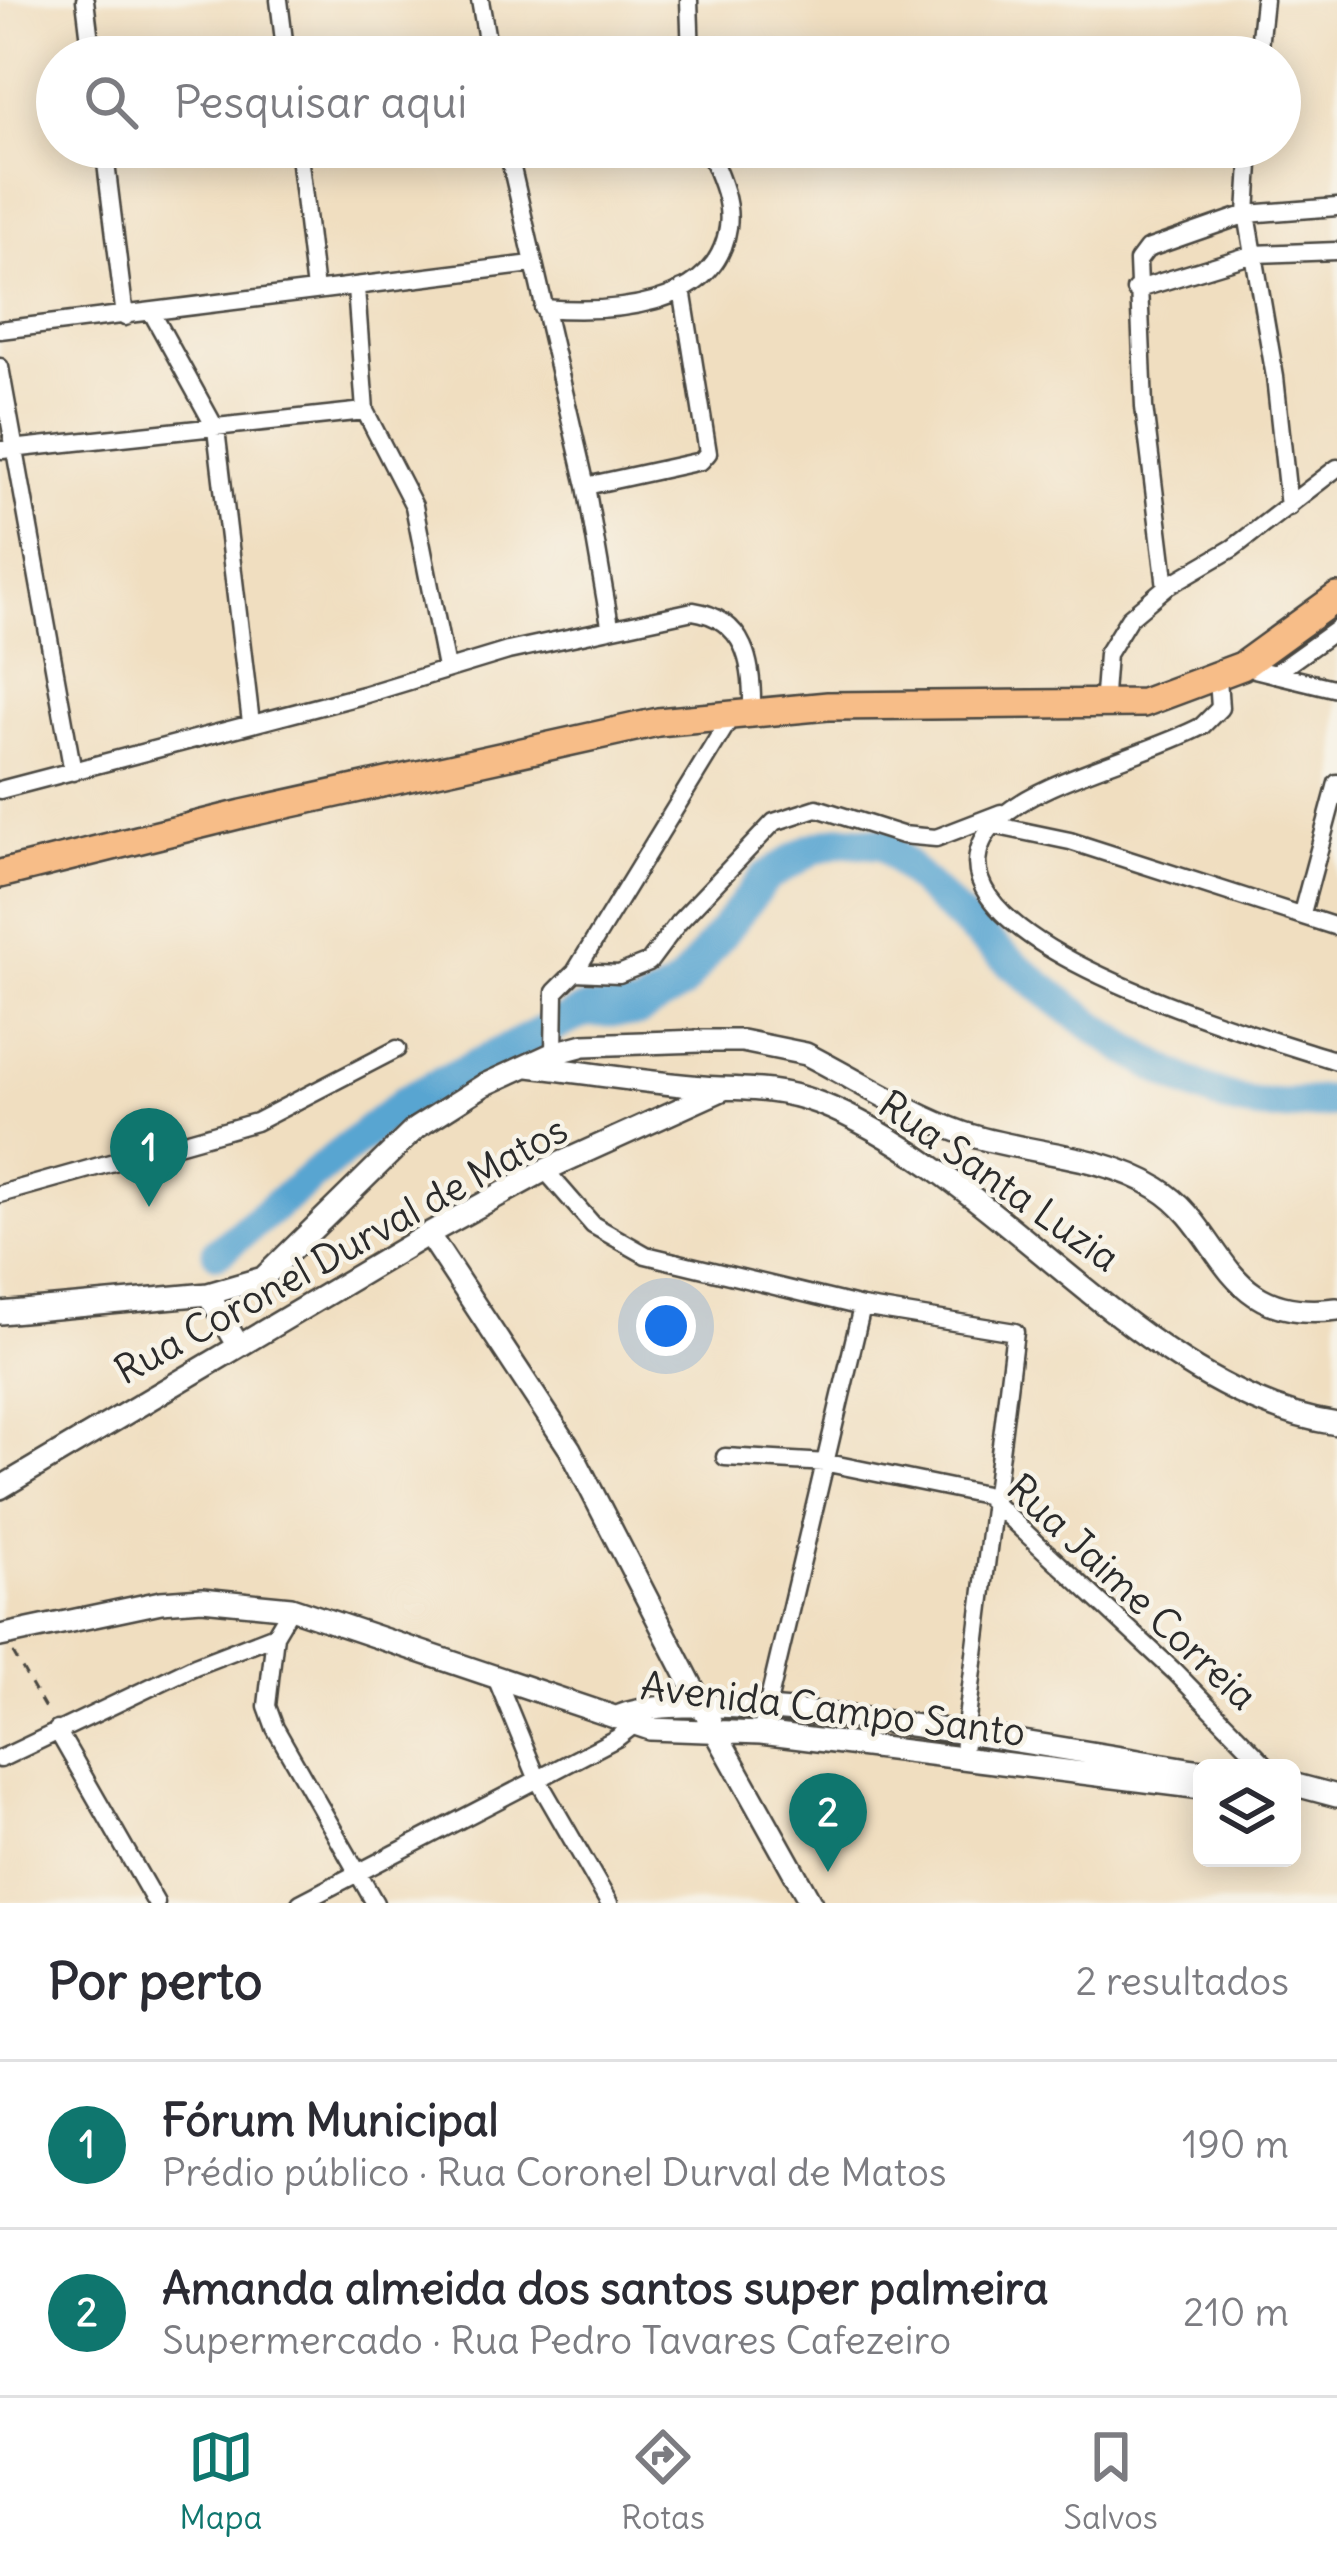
<!DOCTYPE html>
<html lang="pt">
<head>
<meta charset="utf-8">
<style>
	:root { --surface:#fff; --page:#f2f2f3; --text:#2b2b33; --muted:#7c7c81; --line:#e1e1e2; --accent:#0f766e }
	body { margin:0; font-family:Delius,sans-serif; background:var(--page); color:var(--text) }
	.controls { position:absolute; right:36px; bottom:36px; display:grid; overflow:hidden; border-radius:18px; box-shadow:0 6px 30px #0003 }
	.controls button { width:108px; height:108px; display:grid; place-items:center; padding:0; border:0; border-bottom:3px solid var(--line); background:var(--surface); color:var(--text); font:60px sans-serif }
	.you { position:absolute; left:666px; top:1326px; width:42px; height:42px; margin:-30px; border:9px solid #fff; border-radius:50%; background:#1a73e8; box-shadow:0 0 0 18px #1a73e833 }
	.badge { display:grid; place-items:center; width:78px; height:78px; border-radius:50%; background:var(--accent); color:#fff; font-size:39px; font-weight:700 }
	.pin { position:absolute; translate:-50% -99px; filter:drop-shadow(0 3px 6px #0008) }
	.pin::after { content:''; position:absolute; top:63px; width:42px; height:36px; background:inherit; clip-path:polygon(0 0,100% 0,50% 100%) }
	.list { margin:0; padding:0; list-style:none }
	h2 { display:flex; justify-content:space-between; align-items:center; height:156px; margin:0; padding:0 48px; font-size:51px }
	h2 small { font-size:39px; font-weight:400; color:var(--muted) }
	.list li { display:grid; grid-template-columns:78px 1fr auto; gap:36px; align-items:center; box-sizing:border-box; height:168px; padding:0 48px; border-top:3px solid var(--line) }
	.list b { display:block; font-size:45px; white-space:nowrap }
	.list p { margin:0; font-size:39px; white-space:nowrap; color:var(--muted) }
	.list em { font-size:39px; font-style:normal; color:var(--muted) }
	.icon { flex:none; width:66px; height:66px; fill:none; stroke:currentColor; stroke-width:2; stroke-linecap:round; stroke-linejoin:round }
	.map { position:relative; flex:none; width:1337px; height:1903px; overflow:hidden }
	.search { position:absolute; background:var(--surface); box-shadow:0 6px 30px #0003; left:36px; right:36px; top:36px; height:132px; display:flex; align-items:center; gap:30px; box-sizing:border-box; padding:0 42px; border-radius:66px; color:var(--muted); font-size:45px }
	.sheet { height:492px; background:var(--surface) }
	nav { display:flex; justify-content:space-around; align-items:center; box-sizing:border-box; height:168px; border-top:3px solid var(--line); background:var(--surface); font-size:33px; color:var(--muted) }
	nav a { display:grid; justify-items:center; gap:6px }
	nav .on { color:var(--accent) }
	.map>svg:first-child { display:block }
	.lines { fill:none; stroke-linecap:round; stroke-linejoin:round }
	.river { stroke:#58a5d1; stroke-width:33 }
	.minor-casing { stroke:#494641; stroke-width:21 }
	.tertiary-casing { stroke:#494641; stroke-width:26 }
	.primary-casing { stroke:#494641; stroke-width:32 }
	.path { stroke:#494641; stroke-width:3; stroke-dasharray:9 9; stroke-linecap:butt }
	.minor { stroke:#fff; stroke-width:16 }
	.tertiary { stroke:#fff; stroke-width:21 }
	.primary { stroke:#f7bd88; stroke-width:27 }
	.labels { text-anchor:middle; dominant-baseline:central; stroke-width:9; stroke-linejoin:round; paint-order:stroke }
	.street-label { font-size:39px; fill:#2b2b2b; stroke:#f7f3e8 }
</style>
</head>
<body>
<div class="map">
<svg width="1337" height="1903" viewBox="0 0 1337 1903">
	<rect width="100%" height="100%" fill="#f7f3e8"/>
	<filter id="ink" filterUnits="userSpaceOnUse"><feTurbulence type="fractalNoise" baseFrequency=".00833" numOctaves="2"/><feDisplacementMap in="SourceGraphic" scale="24" xChannelSelector="R" yChannelSelector="G"/><feConvolveMatrix kernelMatrix="1 2 1 2 8 2 1 2 1" color-interpolation-filters="sRGB"/></filter>
	<filter id="wash" filterUnits="userSpaceOnUse"><feTurbulence type="fractalNoise" baseFrequency=".004" numOctaves="4" result="noise"/><feDisplacementMap in="SourceGraphic" scale="48" xChannelSelector="R" yChannelSelector="G"/><feGaussianBlur stdDeviation="2.7" result="paint"/><feColorMatrix in="noise" values="0 0 0 0 0 0 0 0 0 0 0 0 0 0 0 0 0 1.4 0 .05"/><feComposite in="paint" operator="in"/></filter>
	<g filter="url(#wash)">
		<rect width="100%" height="100%" fill="#f0dec0"/>
		<g class="lines">
			<path class="river" d="M 218,1252 L 407,1100 L 584,1011 L 637,1011 L 681,985 L 765,878 L 812,849 L 842,840 L 886,844 C 957,924 1147,1090 1253,1104 C 1280,1108 1310,1102 1337,1101"/>
		</g>
	</g>
	<g filter="url(#ink)">
		<g class="lines">
			<g class="minor-casing">
				<path id="minor" d="M 85,0 L 92,57
					M 279,0 L 286,57
					M 480,0 L 490,57
					M 689,0 L 691,57
					M 1258,57 L 1264,0
					M 104,147 L 125,317
					M 298,147 L 315,290
					M 507,147 L 586,486 L 610,625
					M 1251,147 L 1247,214 L 1275,377 L 1289,507
					M 356,288 L 365,411 L 414,506 L 446,668
					M 1135,290 L 1254,254 L 1337,251
					M 543,308 C 605,313 717,310 728,227 C 732,200 717,171 707,147
					M 152,313 L 216,429 L 251,723
					M 0,330 L 532,264
					M 0,367 L 73,772
					M 2,450 L 365,411
					M 586,486 L 701,461 L 708,453 L 682,289
					M 1166,587 L 1144,407 L 1138,261 L 1147,249 L 1247,214 L 1337,207
					M 1242,666 L 1337,689
					M 1274,674 L 1337,629
					M 1218,678 L 1220,708 L 1202,726 C 1146,756 1036,780 996,822 C 889,936 1269,1038 1337,1061
					M 1103,707 L 1107,654 L 1129,618 L 1166,587 L 1233,548 L 1337,468
					M 0,790 L 363,695 L 508,651 L 693,611 C 746,619 753,664 752,710
					M 993,825 L 1070,841 L 1337,927
					M 1302,913 L 1337,783
					M 575,972 L 619,974 L 649,962 L 678,923 L 774,822 L 817,808 L 902,835 L 936,838 L 1001,813
					M 554,1053 L 555,992 L 575,972 L 734,712
					M 545,1170 L 593,1225 L 646,1255 L 862,1307 L 1015,1332 L 962,1759
					M 0,1194 L 256,1122 L 397,1049
					M 725,1457 L 828,1463 L 985,1495 L 1175,1672 L 1269,1768
					M 275,1635 L 267,1706 L 275,1728 L 375,1903
					M 497,1680 L 538,1780 L 609,1903
					M 57,1730 L 156,1903
					M 761,1733 L 862,1307
					M 0,1759 L 195,1666 L 275,1635 L 291,1608
					M 300,1903 L 617,1738 L 639,1721"/>
			</g>
			<g class="tertiary-casing">
				<path id="tertiary" d="M 529,1066 C 592,1073 657,1085 720,1088 C 754,1089 785,1090 819,1103 C 1000,1174 1142,1394 1337,1424
					M 428,1234 L 570,1449 L 714,1729 L 811,1903
					M 208,1294 L 237,1343
					M 0,1313 L 208,1294 L 263,1278 L 416,1128 L 484,1085 L 554,1053 L 584,1045 L 701,1041 L 742,1041 L 806,1054 C 857,1080 909,1114 963,1133 C 1025,1154 1101,1153 1157,1188 C 1226,1230 1219,1324 1337,1309
					M 0,1488 L 428,1234 L 545,1170 L 724,1089
					M 0,1636 L 161,1602 L 202,1599 L 291,1608 L 650,1729 L 761,1733 L 1202,1788
					M 616,1718 C 694,1676 1094,1756 1202,1771
					M 1292,1784 L 1337,1796"/>
			</g>
			<g class="primary-casing">
				<path id="primary" d="M 0,874 L 242,814 L 658,722 L 828,706 L 1143,703 L 1242,666 L 1337,597"/>
			</g>
			<path class="path" d="M 13,1653 L 47,1712"/>
			<use href="#minor" class="minor"/>
			<use href="#tertiary" class="tertiary"/>
			<use href="#primary" class="primary"/>
		</g>
	</g>
	<g class="labels">
		<g class="street-label">
			<text transform="translate(999 1181) rotate(35)">Rua Santa Luzia</text>
			<text transform="translate(341 1250) rotate(-29)">Rua Coronel Durval de Matos</text>
			<text transform="translate(1132 1592) rotate(43)">Rua Jaime Correia</text>
			<text transform="translate(833 1709) rotate(7)">Avenida Campo Santo</text>
		</g>
	</g>
</svg>
<div class="controls">
<button><svg class="icon" aria-label="layers" viewBox="0 0 24 24"><path d="M12 4l9 5-9 5-9-5zM3 14l9 5 9-5"/></svg></button>
</div>
<div class="you"></div>
<div class="pin badge" style="left:149px;top:1207px">1</div>
<div class="pin badge" style="left:828px;top:1872px">2</div>
<div class="search"><svg class="icon" aria-label="search" viewBox="0 0 24 24"><circle cx="10" cy="10" r="6"/><path d="M15 15l6 6"/></svg>Pesquisar aqui</div>
</div>
<section class="sheet">
<h2>Por perto<small>2 resultados</small></h2>
<ul class="list">
<li><span class="badge">1</span><div><b>Fórum Municipal</b><p>Prédio público · Rua Coronel Durval de Matos</p></div><em>190 m</em></li>
<li><span class="badge">2</span><div><b>Amanda almeida dos santos super palmeira</b><p>Supermercado · Rua Pedro Tavares Cafezeiro</p></div><em>210 m</em></li>
</ul>
</section>
<nav>
<a class="on"><svg class="icon" aria-label="map" viewBox="0 0 24 24"><path d="M3 6l6-2 6 2 6-2v14l-6 2-6-2-6 2zM9 4v14M15 6v14"/></svg>Mapa</a>
<a><svg class="icon" aria-label="directions" viewBox="0 0 24 24"><path d="M12 3l9 9-9 9-9-9zM9 14v-3h6M13 9l2 2-2 2"/></svg>Rotas</a>
<a><svg class="icon" aria-label="saved" viewBox="0 0 24 24"><path d="M7 4h10v16l-5-4-5 4z"/></svg>Salvos</a>
</nav>
</body>
</html>
